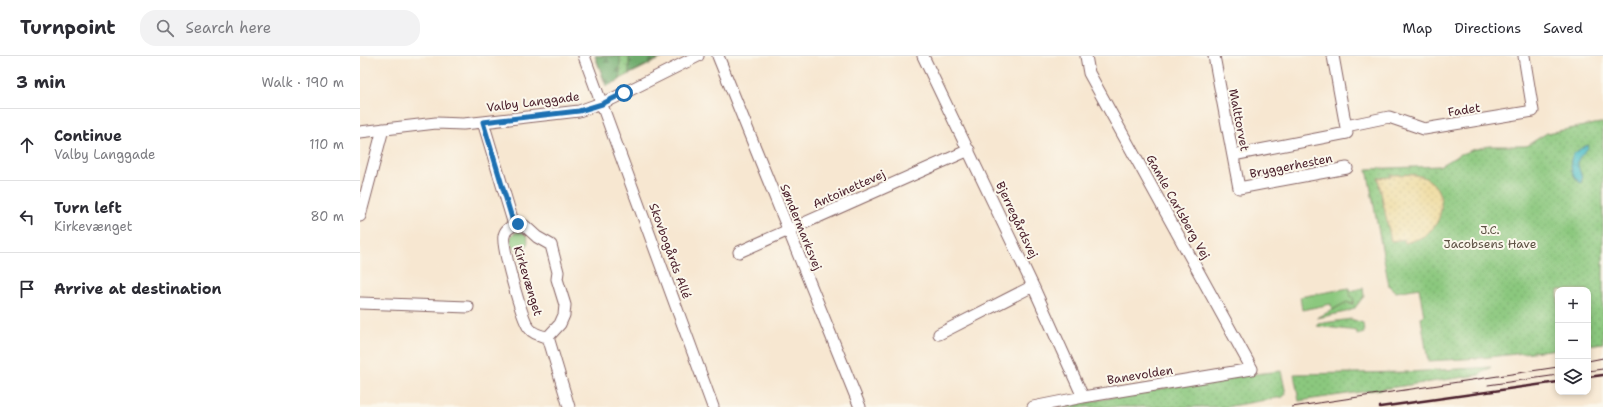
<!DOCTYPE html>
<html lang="en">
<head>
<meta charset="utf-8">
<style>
	:root { --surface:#fff; --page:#f2f2f3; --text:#2b2b33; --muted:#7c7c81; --line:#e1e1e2 }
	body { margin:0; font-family:"Shantell Sans",sans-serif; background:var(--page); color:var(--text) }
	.controls { position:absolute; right:12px; bottom:12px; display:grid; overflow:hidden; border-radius:8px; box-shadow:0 2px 6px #0003 }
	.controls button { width:36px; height:36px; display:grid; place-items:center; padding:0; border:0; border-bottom:1px solid var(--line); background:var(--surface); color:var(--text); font:20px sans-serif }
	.stop { position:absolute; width:12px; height:12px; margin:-9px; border:3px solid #1f6fb2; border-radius:50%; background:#fff }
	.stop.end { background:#1f6fb2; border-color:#fff; box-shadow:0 1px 4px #0008 }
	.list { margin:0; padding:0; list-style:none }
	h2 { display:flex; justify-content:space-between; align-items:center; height:52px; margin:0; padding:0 16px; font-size:17px }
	h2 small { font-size:13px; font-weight:400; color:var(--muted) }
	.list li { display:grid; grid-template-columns:26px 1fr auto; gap:12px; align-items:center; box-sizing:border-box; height:72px; padding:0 16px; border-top:1px solid var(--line) }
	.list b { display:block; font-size:15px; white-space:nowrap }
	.list p { margin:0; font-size:13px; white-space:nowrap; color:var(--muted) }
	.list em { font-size:13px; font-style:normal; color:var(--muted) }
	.icon { flex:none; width:22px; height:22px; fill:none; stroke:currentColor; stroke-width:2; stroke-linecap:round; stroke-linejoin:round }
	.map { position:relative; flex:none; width:1243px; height:351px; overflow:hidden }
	header { display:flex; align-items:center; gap:24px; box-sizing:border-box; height:56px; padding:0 20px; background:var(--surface); border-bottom:1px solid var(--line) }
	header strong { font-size:19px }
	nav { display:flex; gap:22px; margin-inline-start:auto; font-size:14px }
	.search { width:280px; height:36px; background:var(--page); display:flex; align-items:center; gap:10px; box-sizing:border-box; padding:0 14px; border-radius:16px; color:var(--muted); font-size:15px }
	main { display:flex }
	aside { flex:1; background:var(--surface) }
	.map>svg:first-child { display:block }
	.grass { fill:url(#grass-dots); stroke:#6a7454 }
	.forest { fill:url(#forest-firs); stroke:#5d664c }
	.sand { fill:url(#sand-dots); stroke:#9c7c64 }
	.garden { fill:#8bc87e; stroke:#6a7454 }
	.water { fill:url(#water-ripples); stroke:#4e6f7a }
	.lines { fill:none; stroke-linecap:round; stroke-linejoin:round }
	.minor-casing { stroke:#876565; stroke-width:13 }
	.minor { stroke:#fff; stroke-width:11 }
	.tram { stroke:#4a1f2b; stroke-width:1 }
	.rail { stroke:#4a1f2b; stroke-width:2.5 }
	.route { stroke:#1f6fb2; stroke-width:5 }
	.labels { text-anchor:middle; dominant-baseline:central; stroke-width:4; stroke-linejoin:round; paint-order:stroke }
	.street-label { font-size:12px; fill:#4a1f2b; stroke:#fbf7ec }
	.park-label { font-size:12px; fill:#5e5244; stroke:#fbf7ec }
</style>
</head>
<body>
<header>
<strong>Turnpoint</strong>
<div class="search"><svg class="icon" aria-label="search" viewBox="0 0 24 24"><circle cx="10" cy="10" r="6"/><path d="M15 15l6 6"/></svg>Search here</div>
<nav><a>Map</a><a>Directions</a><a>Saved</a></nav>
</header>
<main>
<aside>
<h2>3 min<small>Walk · 190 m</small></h2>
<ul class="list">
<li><svg class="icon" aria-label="ahead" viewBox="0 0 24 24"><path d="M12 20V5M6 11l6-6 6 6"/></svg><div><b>Continue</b><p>Valby Langgade</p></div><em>110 m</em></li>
<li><svg class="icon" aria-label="left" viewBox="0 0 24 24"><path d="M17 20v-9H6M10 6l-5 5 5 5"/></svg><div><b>Turn left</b><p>Kirkevænget</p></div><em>80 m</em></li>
<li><svg class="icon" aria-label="arrive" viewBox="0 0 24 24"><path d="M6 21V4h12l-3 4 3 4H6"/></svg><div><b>Arrive at destination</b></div></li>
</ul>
</aside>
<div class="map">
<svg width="1243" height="351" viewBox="0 0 1243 351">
	<defs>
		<pattern id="grass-dots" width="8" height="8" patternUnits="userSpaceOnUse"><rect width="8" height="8" fill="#8bc87e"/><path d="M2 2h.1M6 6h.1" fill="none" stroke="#79ab6d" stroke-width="1.8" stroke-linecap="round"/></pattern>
		<pattern id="forest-firs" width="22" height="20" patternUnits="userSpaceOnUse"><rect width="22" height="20" fill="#70ac6d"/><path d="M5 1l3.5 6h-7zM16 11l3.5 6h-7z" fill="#5e8b5a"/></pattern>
		<pattern id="sand-dots" width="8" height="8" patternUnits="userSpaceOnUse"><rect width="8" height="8" fill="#eeda9e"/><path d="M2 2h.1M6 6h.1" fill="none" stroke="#cebb88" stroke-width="1.8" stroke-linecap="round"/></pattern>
		<pattern id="water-ripples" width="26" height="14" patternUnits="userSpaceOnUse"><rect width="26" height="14" fill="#51bfc8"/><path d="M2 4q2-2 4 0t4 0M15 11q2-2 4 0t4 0" fill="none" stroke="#459ba3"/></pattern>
	</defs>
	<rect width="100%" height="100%" fill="#fbf7ec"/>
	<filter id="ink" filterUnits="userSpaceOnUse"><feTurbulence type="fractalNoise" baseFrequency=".025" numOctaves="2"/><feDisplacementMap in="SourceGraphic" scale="8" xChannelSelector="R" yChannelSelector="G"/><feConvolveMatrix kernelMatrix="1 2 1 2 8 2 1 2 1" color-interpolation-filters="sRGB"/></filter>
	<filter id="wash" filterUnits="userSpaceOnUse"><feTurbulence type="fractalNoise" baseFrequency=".012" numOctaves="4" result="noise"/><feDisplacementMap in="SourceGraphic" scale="16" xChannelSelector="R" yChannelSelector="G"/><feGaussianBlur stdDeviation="0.9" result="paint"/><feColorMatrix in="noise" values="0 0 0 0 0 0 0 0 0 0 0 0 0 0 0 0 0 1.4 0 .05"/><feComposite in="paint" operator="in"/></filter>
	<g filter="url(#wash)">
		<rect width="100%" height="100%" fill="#f7e7d1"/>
		<path class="grass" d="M 235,0 L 306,0 L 246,30 Z
			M 1240,67 L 1243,67 L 1243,287 L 1228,289 L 1228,234 L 1198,234 L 1198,293 L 1121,302 L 1068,305 L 1061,262 L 1064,260 L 1059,232 L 1036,236 L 1029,230 L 1007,113 L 1079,110 L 1101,98 L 1112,94 L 1129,90 L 1166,90 L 1187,77 Z
			M 1003,232 L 1004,240 L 994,253 L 986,256 L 957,262 L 987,246 L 990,248 L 993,248 L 994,244 L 991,241 L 989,235 Z
			M 991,263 L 1003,267 L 1004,277 L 997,279 L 997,275 L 957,270 L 957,268 Z
			M 1131,311 L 1119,319 L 939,345 L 934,318 L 1048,316 Z
			M 921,315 L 926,338 L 923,341 L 865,351 L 699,351 L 861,322 Z"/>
		<path class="forest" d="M 235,0 L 260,0 L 260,24 L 247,30 Z
			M 269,0 L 303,0 L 269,18 Z"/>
		<path class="sand" d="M 1031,119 C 1042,119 1055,117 1065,122 C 1085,131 1086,161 1070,175 C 1063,182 1055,184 1045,187 L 1044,183 L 1031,185 L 1018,122 L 1031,121 Z"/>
		<path class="garden" d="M150 185a9 9 0 1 1 18 0a9 9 0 1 1-18 0Z
			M 989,232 L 991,241 L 994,244 L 992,248 L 987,246 L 972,254 L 971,248 L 942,254 L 940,241 Z"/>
		<path class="water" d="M 1229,89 C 1228,95 1220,98 1218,105 C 1217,113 1224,120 1221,127 C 1214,125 1207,106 1213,99 C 1216,95 1224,90 1229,89 Z"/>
	</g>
	<g filter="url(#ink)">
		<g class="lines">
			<g class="minor-casing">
				<path id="minor" d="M 224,0 L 353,351
					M 358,0 L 500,351
					M 563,0 L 673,230 L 723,341
					M 854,0 L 879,132 L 987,112
					M 123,66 L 154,169
					M 986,70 L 1029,61 L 1064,73 L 1173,55 L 1164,0
					M 0,76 L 76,67 L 103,68 L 123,66 L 219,55 L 252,43 L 338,0
					M 873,99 L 987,77 L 973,0
					M 0,160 L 23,73
					M 154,169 L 165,170 L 177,181 L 191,189 L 198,216 L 197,223 L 205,249 L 204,259 L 200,268 L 188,281 C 181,280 173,278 169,272 C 162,263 141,189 144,180 C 145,174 149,172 154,169 Z
					M 379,196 L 609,94
					M 0,247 L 108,251
					M 579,278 L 673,230
					M 188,281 L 209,351
					M 673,351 L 723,341 L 892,313 L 729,17 L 726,0"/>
			</g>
			<use href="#minor" class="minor"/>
			<path class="tram" d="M 1228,305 L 1243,302
				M 1228,315 L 1243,313
				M 1128,329 L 1198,319
				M 932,351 L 1198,311"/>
			<path class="rail" d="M 1228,321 L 1243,319
				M 1020,351 L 1198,326"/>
		</g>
	</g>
	<g class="lines" filter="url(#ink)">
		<path class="route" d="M 158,168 L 154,169 L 123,66 L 219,55 L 242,48 L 264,37"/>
	</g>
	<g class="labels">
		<g class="street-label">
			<text transform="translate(173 46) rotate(-7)">Valby Langgade</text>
			<text transform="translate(1104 54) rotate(-9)">Fadet</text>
			<text transform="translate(879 64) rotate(79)">Malttorvet</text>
			<text transform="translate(931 110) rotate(-11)">Bryggerhesten</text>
			<text transform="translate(489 133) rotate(-24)">Antoinettevej</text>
			<text transform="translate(818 151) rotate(61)">Gamle Carlsberg Vej</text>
			<text transform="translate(657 164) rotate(65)">Bjerregårdsvej</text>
			<text transform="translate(441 171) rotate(68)">Søndermarksvej</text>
			<text transform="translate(310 195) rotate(70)">Skovbogårds Allé</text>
			<text transform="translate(168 225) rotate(73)">Kirkevænget</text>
			<text transform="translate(780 319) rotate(-9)">Banevolden</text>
		</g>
		<g class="park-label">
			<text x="1130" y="174">J.C.<tspan x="1130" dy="14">Jacobsens Have</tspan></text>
		</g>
	</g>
</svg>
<div class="controls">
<button>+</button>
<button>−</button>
<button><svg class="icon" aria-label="layers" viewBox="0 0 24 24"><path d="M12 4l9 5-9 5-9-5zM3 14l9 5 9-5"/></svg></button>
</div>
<div class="stop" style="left:264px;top:37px"></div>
<div class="stop end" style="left:158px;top:168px"></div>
</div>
</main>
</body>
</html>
